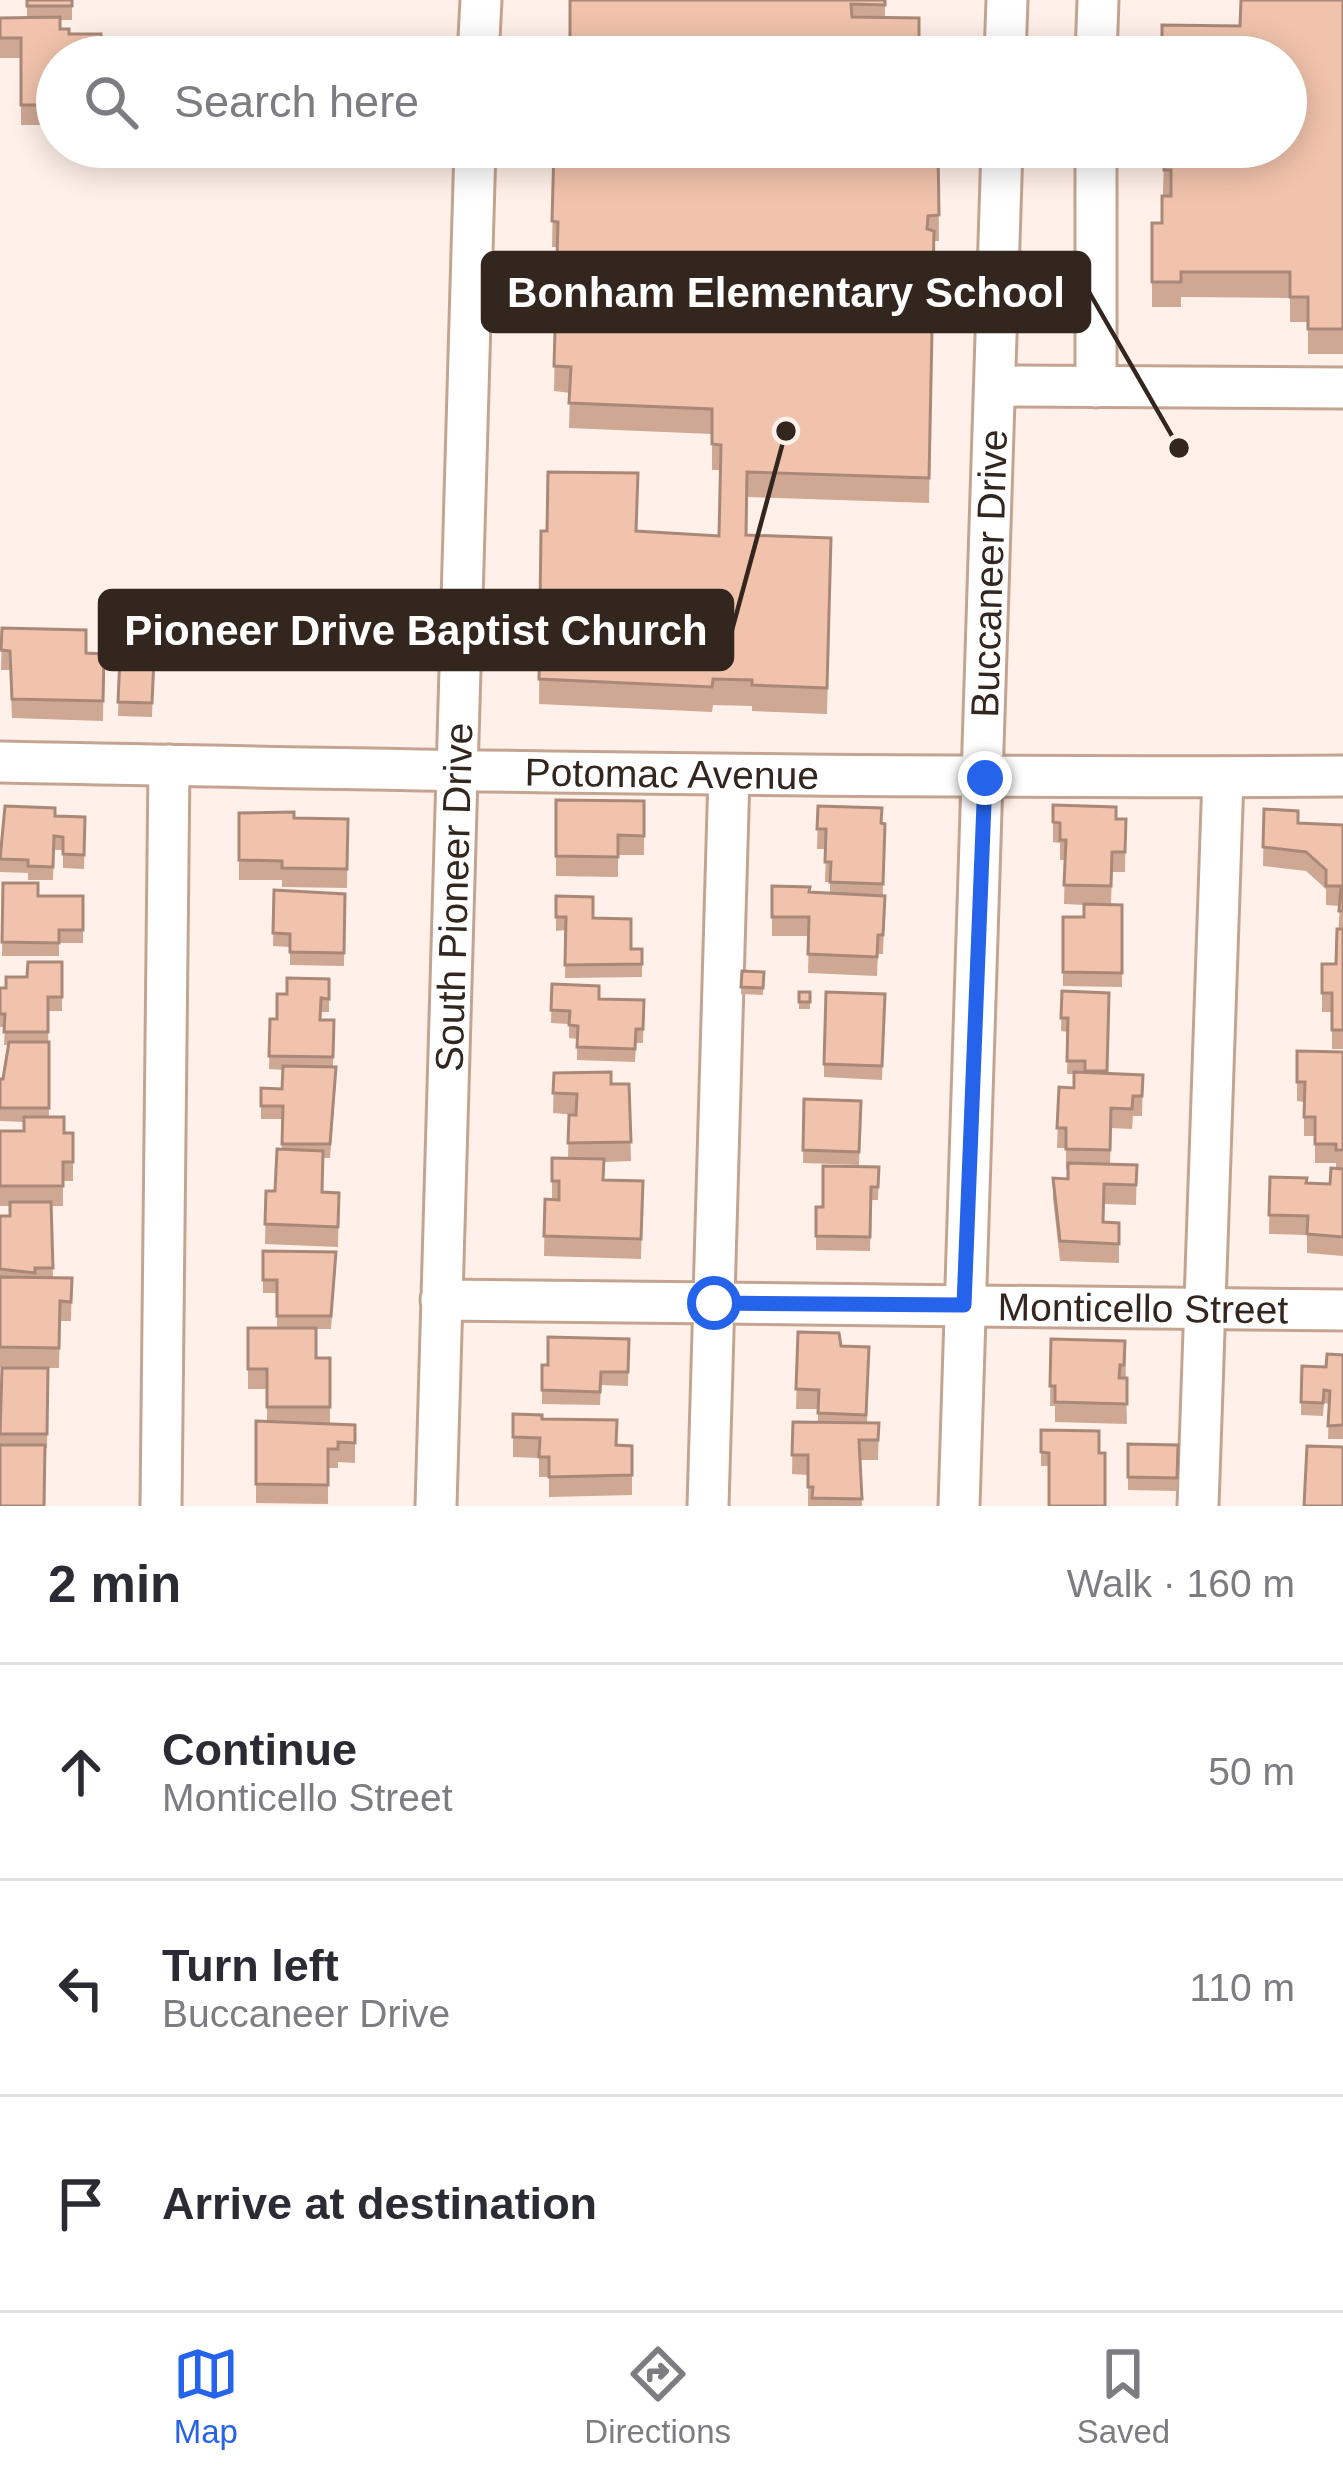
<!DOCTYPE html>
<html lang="en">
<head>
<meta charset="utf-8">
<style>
	:root { --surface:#fff; --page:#f7f7f7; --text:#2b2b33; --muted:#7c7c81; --line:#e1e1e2; --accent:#2563eb }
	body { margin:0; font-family:Arial,sans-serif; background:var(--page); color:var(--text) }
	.stop { position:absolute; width:36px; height:36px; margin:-27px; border:9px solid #2563eb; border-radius:50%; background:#fff }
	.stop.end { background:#2563eb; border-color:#fff; box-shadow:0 3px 12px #0008 }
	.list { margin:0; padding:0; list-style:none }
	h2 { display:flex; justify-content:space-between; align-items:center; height:156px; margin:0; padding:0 48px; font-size:51px }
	h2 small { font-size:39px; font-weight:400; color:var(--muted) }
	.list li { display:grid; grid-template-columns:78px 1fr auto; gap:36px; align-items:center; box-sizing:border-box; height:216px; padding:0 48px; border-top:3px solid var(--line) }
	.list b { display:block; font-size:45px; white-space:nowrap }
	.list p { margin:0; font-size:39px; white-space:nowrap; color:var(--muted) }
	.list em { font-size:39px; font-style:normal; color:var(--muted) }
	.icon { flex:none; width:66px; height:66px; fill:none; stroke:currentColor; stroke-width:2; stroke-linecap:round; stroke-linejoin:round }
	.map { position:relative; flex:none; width:1343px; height:1506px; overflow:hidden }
	.search { position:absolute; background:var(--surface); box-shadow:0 6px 30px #0003; left:36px; right:36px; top:36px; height:132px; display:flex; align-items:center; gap:30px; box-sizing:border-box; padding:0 42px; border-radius:66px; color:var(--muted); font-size:45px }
	.sheet { height:804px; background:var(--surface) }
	nav { display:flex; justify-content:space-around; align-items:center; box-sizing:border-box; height:168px; border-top:3px solid var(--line); background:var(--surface); font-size:33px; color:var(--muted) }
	nav a { display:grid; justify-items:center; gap:6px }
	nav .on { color:var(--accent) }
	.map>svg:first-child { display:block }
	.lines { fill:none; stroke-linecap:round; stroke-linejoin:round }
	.minor-casing { stroke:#c4a491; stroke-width:45 }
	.minor { stroke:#fff; stroke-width:39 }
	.wall { fill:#cfa894 }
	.building { fill:#f1c3ac; stroke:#a98878; stroke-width:3 }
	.route { stroke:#2563eb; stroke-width:15 }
	.labels { text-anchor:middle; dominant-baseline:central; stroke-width:12; stroke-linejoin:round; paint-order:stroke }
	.street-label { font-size:39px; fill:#32261e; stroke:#fff1e9 }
	.leader { fill:none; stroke:#32261e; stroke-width:4.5 }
	.callout-dot { fill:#32261e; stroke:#fff1e9; stroke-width:4.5 }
	.callout { fill:#32261e; stroke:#32261e; stroke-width:4.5 }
	.callout-label { font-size:42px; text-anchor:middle; font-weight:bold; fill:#fff }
</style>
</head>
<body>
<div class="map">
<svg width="1343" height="1506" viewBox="0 0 1343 1506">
	<rect width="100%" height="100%" fill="#fff1e9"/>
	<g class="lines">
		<g class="minor-casing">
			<g id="minor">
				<path d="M 478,57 L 481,0"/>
				<path d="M 1005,57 L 1007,0"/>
				<path d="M 1096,57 L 1098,0"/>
				<path d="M 1096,147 L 1096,387"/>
				<path d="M 995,386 L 1343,388"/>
				<path id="s1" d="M 0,762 C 448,771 895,779 1343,776"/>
				<path id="s2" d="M 441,1300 L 1343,1310"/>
				<path d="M 161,1506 L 169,765"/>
				<path id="s3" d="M 436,1506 L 475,147"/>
				<path d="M 708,1506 L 729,775"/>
				<path id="s4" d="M 959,1506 L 1002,147"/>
				<path d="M 1198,1506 L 1223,777"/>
			</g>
		</g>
		<use href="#minor" class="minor"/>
	</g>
	<path class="wall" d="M 27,0 L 72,0 L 72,20 L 60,20 L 57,57 L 57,125 L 21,125 L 21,58 L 0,58 L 0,18 L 27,18 Z
		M 570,0 L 885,0 L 885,18 L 919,57 L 570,57 Z
		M 1343,0 L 1343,354 L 1308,354 L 1308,322 L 1290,322 L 1290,298 L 1181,297 L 1181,307 L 1152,307 L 1152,223 L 1162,223 L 1164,159 L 1129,159 L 1129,147 L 1286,147 L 1162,49 L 1240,26 Z
		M 554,147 L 663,156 L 938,147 L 939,241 L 934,241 L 929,503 L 747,497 L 746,535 L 831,538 L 827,714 L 752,711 L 752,706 L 713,705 L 712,712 L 539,704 L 541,531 L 637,531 L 719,536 L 720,470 L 712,470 L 712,434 L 569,428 L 570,393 L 554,391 L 557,247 L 552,247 Z
		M 2,628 L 86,653 L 104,654 L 103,721 L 12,718 L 10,670 L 1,670 Z
		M 120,657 L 154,658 L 152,717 L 118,716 Z
		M 556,800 L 644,801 L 644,855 L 618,855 L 618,877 L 556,876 Z
		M 1053,805 L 1116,819 L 1126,819 L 1125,872 L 1112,872 L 1111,905 L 1122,905 L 1122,987 L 1063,986 L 1063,917 L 1084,917 L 1084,905 L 1064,904 L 1065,860 L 1060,860 L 1060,843 L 1053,842 Z
		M 818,806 L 882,808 L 883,896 L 885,896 L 883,954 L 878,954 L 877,976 L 808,973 L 809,936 L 772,936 L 772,886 L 810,892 L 830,893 L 830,882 L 825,882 L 826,849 L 817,849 Z
		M 1264,809 L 1298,823 L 1343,825 L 1343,1049 L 1332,1049 L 1332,1012 L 1322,1012 L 1322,964 L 1336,964 L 1340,906 L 1326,905 L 1326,889 L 1306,871 L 1263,866 Z
		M 239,813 L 294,818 L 348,819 L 347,888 L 282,887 L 282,880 L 239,880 Z
		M 55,816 L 85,817 L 84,869 L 63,868 L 63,850 L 54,850 L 53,880 L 28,880 L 28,873 L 0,872 L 0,856 Z
		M 3,883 L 38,896 L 83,896 L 83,943 L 59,943 L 59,956 L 2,956 Z
		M 274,890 L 345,894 L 344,966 L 290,965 L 290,947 L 273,946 Z
		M 556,896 L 593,918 L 631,949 L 642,949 L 642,977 L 565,978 L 566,930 L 556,931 Z
		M 62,962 L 62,1011 L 48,1011 L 49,1117 L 64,1133 L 73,1133 L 73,1181 L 63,1181 L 63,1206 L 51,1206 L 53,1278 L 72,1278 L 71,1321 L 60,1321 L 59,1368 L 48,1368 L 47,1448 L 45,1448 L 0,1506 L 0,1381 L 27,1368 L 0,1367 L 0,1216 L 10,1216 L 10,1206 L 0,1206 L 0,1131 L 24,1131 L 24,1122 L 0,1121 L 0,1079 L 3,1079 L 8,1045 L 4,1045 L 5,1027 L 0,1027 L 0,988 L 6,988 Z
		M 742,971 L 764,972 L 763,995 L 741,994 Z
		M 329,979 L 329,1012 L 321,1012 L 320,1020 L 334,1020 L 333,1067 L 336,1080 L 330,1158 L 323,1158 L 322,1192 L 339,1193 L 338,1247 L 265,1244 L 266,1191 L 275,1191 L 282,1150 L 282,1119 L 261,1119 L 261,1088 L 282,1089 L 283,1070 L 269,1069 L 270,1019 L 277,1019 L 287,994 Z
		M 552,984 L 599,999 L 644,1000 L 643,1043 L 636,1043 L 635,1062 L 577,1060 L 577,1039 L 569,1038 L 569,1024 L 551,1023 Z
		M 1062,991 L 1109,993 L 1107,1074 L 1143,1075 L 1142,1116 L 1133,1116 L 1132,1129 L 1111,1128 L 1110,1165 L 1137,1165 L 1136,1205 L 1104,1204 L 1103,1222 L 1119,1223 L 1119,1263 L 1060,1261 L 1053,1198 L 1053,1178 L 1068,1179 L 1068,1169 L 1066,1169 L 1066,1148 L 1057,1148 L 1059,1087 L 1074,1088 L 1074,1074 L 1067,1074 L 1068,1032 L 1061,1031 Z
		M 799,992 L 810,992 L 810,1009 L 799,1009 Z
		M 885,994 L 882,1080 L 824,1077 L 824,1064 Z
		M 1297,1051 L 1343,1052 L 1343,1256 L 1307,1253 L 1307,1235 L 1269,1234 L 1270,1177 L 1306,1183 L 1330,1184 L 1336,1169 L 1336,1163 L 1315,1163 L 1315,1136 L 1304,1136 L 1304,1102 L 1297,1101 Z
		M 554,1073 L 611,1084 L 629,1084 L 631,1161 L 604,1162 L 604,1180 L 643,1181 L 641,1259 L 544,1256 L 545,1199 L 552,1200 L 552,1158 L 568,1158 L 569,1115 L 576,1115 L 553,1113 Z
		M 804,1099 L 861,1101 L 859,1165 L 803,1163 Z
		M 879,1167 L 878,1200 L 871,1200 L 870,1251 L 816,1250 L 816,1207 L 823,1207 Z
		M 263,1251 L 336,1265 L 331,1329 L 316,1329 L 316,1358 L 330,1358 L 330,1424 L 355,1425 L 355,1463 L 338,1462 L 338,1468 L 328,1468 L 328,1504 L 256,1503 L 256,1421 L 267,1422 L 267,1389 L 248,1389 L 248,1328 L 277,1328 L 277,1293 L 263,1293 Z
		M 798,1332 L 841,1346 L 869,1347 L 867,1423 L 879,1423 L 878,1460 L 860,1460 L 862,1506 L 808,1506 L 808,1475 L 792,1474 L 793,1422 L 818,1422 L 818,1409 L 796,1409 Z
		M 629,1339 L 628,1386 L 601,1385 L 600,1405 L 542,1404 L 542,1365 L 548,1365 Z
		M 1051,1339 L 1125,1341 L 1127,1424 L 1055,1422 L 1055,1406 L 1050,1406 Z
		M 1343,1355 L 1343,1439 L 1328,1439 L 1329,1404 L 1324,1403 L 1323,1416 L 1301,1415 L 1302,1366 L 1326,1367 Z
		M 513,1414 L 542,1419 L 616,1445 L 632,1446 L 632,1495 L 549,1497 L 549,1477 L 539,1477 L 539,1458 L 513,1457 Z
		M 1041,1430 L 1099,1431 L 1049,1466 L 1041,1466 Z
		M 1128,1444 L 1178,1445 L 1177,1491 L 1128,1490 Z"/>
	<path class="building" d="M 27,0 L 72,0 L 72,6 L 27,6 Z
		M 570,0 L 885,0 L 885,5 L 851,4 L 852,17 L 919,18 L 919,57 L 708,57 L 708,52 L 570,51 Z
		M 1241,0 L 1343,0 L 1343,329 L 1308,329 L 1308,297 L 1290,297 L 1290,272 L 1181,272 L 1181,282 L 1152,282 L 1152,223 L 1162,223 L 1162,196 L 1171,196 L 1171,170 L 1164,170 L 1164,147 L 1286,147 L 1286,57 L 1140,57 L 1140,49 L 1162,49 L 1162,25 L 1240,26 Z
		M 60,17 L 60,29 L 69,29 L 69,34 L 101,34 L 101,57 L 57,57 L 57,105 L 21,105 L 21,38 L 0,38 L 0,18 Z
		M 554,147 L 663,147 L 663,156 L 697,156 L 697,147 L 938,147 L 939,215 L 928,216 L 927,229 L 934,231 L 929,478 L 747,472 L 746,535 L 831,538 L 827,688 L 752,685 L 752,680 L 713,679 L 712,687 L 539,679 L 541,531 L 547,531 L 548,472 L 638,473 L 636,531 L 719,536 L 721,445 L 712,444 L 712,409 L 569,403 L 571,367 L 554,366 L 558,222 L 552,221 Z
		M 2,628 L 86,630 L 86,653 L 104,654 L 103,701 L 12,699 L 10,651 L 1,650 Z
		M 120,657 L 154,658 L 152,703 L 118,702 Z
		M 556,800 L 644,801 L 644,836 L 618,835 L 618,857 L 556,856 Z
		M 1053,805 L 1116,807 L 1116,819 L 1126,819 L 1125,852 L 1112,852 L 1111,886 L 1064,885 L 1066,840 L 1060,840 L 1060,823 L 1053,822 Z
		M 5,806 L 55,808 L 55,816 L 85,817 L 84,855 L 63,854 L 63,837 L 54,836 L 53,867 L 28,866 L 28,860 L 0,859 Z
		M 818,806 L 882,808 L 881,823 L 885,824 L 883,884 L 830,882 L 831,862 L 825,862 L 826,829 L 817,829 Z
		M 1264,809 L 1298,811 L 1298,823 L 1343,825 L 1343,911 L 1339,911 L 1341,886 L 1326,886 L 1326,870 L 1306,852 L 1263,847 Z
		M 294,812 L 294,818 L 348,819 L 347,869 L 282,868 L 282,861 L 239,860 L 239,813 Z
		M 3,883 L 38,883 L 38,896 L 83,896 L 83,930 L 59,930 L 59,943 L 2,942 Z
		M 772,886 L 810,887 L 809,892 L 885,896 L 883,935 L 878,935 L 877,957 L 808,954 L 809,917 L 772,917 Z
		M 274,890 L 345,894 L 344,953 L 290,952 L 290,934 L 273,933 Z
		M 556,896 L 593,897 L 593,918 L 631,919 L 631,949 L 642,949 L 642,964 L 565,965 L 566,917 L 556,917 Z
		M 1084,904 L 1122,905 L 1122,973 L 1063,972 L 1063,917 L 1084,917 Z
		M 1337,929 L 1343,929 L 1343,1030 L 1332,1030 L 1332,993 L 1322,993 L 1322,964 L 1336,964 Z
		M 28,962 L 62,962 L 62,997 L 48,997 L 48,1032 L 4,1032 L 5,1014 L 0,1014 L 0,988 L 6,988 L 6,977 L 27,977 Z
		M 742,971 L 764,972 L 763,988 L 741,987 Z
		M 287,978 L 329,979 L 329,999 L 321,998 L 320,1020 L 334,1020 L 333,1057 L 269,1056 L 270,1019 L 277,1019 L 277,994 L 287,994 Z
		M 552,984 L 599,986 L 599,999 L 644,1000 L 643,1029 L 636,1029 L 635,1049 L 577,1047 L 578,1026 L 569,1025 L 570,1011 L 551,1010 Z
		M 1062,991 L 1109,993 L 1107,1071 L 1085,1071 L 1085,1061 L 1067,1061 L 1068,1018 L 1061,1018 Z
		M 799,992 L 810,992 L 810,1002 L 799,1002 Z
		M 826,992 L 885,994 L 882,1066 L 824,1064 Z
		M 9,1042 L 49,1042 L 49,1108 L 0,1108 L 0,1079 L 3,1079 Z
		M 1297,1051 L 1343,1052 L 1343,1150 L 1336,1150 L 1336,1144 L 1315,1144 L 1315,1117 L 1304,1117 L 1305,1082 L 1297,1082 Z
		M 283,1066 L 336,1067 L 330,1144 L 282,1144 L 283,1106 L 261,1106 L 261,1088 L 282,1089 Z
		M 611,1072 L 611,1084 L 629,1084 L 631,1142 L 568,1143 L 569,1115 L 576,1115 L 577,1094 L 553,1093 L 554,1073 Z
		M 1074,1072 L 1143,1075 L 1142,1096 L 1133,1096 L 1132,1109 L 1111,1108 L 1110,1150 L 1066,1149 L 1066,1128 L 1057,1128 L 1059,1087 L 1074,1088 Z
		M 804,1099 L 861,1101 L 859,1152 L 803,1150 Z
		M 24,1117 L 64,1117 L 64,1133 L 73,1133 L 73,1162 L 63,1162 L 63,1186 L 0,1186 L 0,1131 L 24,1131 Z
		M 277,1149 L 323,1151 L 322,1192 L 339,1193 L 338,1227 L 265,1224 L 266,1191 L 275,1191 Z
		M 552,1158 L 604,1159 L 603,1180 L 643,1181 L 641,1239 L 544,1236 L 545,1199 L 559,1200 L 559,1181 L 552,1181 Z
		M 1068,1163 L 1137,1165 L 1136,1185 L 1104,1184 L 1103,1222 L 1119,1223 L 1119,1244 L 1060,1241 L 1053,1178 L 1068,1179 Z
		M 823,1166 L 879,1167 L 878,1187 L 871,1187 L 870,1237 L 816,1236 L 816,1207 L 823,1207 Z
		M 1331,1168 L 1343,1169 L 1343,1237 L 1307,1234 L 1308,1216 L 1269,1215 L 1270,1177 L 1307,1178 L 1306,1183 L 1330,1184 Z
		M 10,1202 L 51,1202 L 53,1268 L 35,1268 L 35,1273 L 0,1269 L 0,1216 L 10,1216 Z
		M 263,1251 L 336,1252 L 331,1316 L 277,1316 L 277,1280 L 263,1280 Z
		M 0,1277 L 72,1278 L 71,1302 L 60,1301 L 59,1348 L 0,1347 Z
		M 248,1328 L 316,1328 L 316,1358 L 330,1358 L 330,1407 L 267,1407 L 267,1369 L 248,1369 Z
		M 798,1332 L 839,1333 L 841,1346 L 869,1347 L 866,1415 L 818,1413 L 819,1390 L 796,1389 Z
		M 548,1337 L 629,1339 L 628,1372 L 601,1372 L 600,1392 L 542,1390 L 542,1365 L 548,1365 Z
		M 1051,1339 L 1125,1341 L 1124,1365 L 1120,1365 L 1119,1378 L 1127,1378 L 1127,1404 L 1055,1402 L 1055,1386 L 1050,1386 Z
		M 1327,1354 L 1343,1355 L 1343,1425 L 1328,1426 L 1330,1391 L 1324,1390 L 1323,1403 L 1301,1402 L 1302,1366 L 1326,1367 Z
		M 2,1368 L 48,1368 L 47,1434 L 0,1434 Z
		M 513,1414 L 542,1415 L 542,1419 L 617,1420 L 616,1445 L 632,1446 L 632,1475 L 549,1477 L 549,1457 L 539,1457 L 540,1438 L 513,1437 Z
		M 256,1421 L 355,1425 L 355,1443 L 338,1442 L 338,1449 L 328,1449 L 328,1485 L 256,1484 Z
		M 793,1422 L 879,1423 L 878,1440 L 859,1440 L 862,1499 L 812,1498 L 813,1487 L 808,1487 L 808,1455 L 792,1455 Z
		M 1041,1430 L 1099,1431 L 1099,1453 L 1105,1453 L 1105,1506 L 1049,1506 L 1049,1453 L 1041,1452 Z
		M 1128,1444 L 1178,1445 L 1177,1478 L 1128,1477 Z
		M 0,1445 L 45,1445 L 44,1506 L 0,1506 Z
		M 1307,1446 L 1343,1447 L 1343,1506 L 1304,1506 Z"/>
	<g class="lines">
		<path class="route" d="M 714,1303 L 964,1305 L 985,778"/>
	</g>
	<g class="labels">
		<g class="street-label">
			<text stroke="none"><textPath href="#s4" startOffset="933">Buccaneer Drive</textPath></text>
			<text stroke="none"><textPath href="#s1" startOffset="672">Potomac Avenue</textPath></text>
			<text stroke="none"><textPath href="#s3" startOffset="609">South Pioneer Drive</textPath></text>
			<text stroke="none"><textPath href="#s2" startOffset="702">Monticello Street</textPath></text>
		</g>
	</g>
	<path class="leader" d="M1179 448L1089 292M786 431L732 630"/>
	<g class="callout-dot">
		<circle cx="1179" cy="448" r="12"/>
		<circle cx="786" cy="431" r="12"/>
	</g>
	<g class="callout">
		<rect x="483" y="253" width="606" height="78" rx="12"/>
		<rect x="100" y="591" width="632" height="78" rx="12"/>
	</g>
	<g class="callout-label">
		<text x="786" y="307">Bonham Elementary School</text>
		<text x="416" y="645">Pioneer Drive Baptist Church</text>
	</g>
</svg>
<div class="stop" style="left:714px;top:1303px"></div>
<div class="stop end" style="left:985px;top:778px"></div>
<div class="search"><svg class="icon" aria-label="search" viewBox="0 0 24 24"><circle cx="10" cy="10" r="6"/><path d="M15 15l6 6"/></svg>Search here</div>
</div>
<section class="sheet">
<h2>2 min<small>Walk · 160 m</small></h2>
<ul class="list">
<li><svg class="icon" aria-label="ahead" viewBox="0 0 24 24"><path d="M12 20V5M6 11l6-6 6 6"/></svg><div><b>Continue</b><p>Monticello Street</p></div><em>50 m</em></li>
<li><svg class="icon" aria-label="left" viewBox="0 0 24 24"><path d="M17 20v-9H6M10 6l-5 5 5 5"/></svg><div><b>Turn left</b><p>Buccaneer Drive</p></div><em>110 m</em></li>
<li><svg class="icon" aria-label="arrive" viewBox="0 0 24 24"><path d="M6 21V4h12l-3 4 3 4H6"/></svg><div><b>Arrive at destination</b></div></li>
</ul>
</section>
<nav>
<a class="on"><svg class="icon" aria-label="map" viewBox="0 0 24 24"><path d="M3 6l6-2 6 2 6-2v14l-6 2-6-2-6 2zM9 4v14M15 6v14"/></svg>Map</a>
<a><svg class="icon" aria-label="directions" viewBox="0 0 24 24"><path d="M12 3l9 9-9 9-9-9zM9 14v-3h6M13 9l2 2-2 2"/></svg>Directions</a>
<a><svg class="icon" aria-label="saved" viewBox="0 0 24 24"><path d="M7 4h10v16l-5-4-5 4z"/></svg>Saved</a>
</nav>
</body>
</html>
